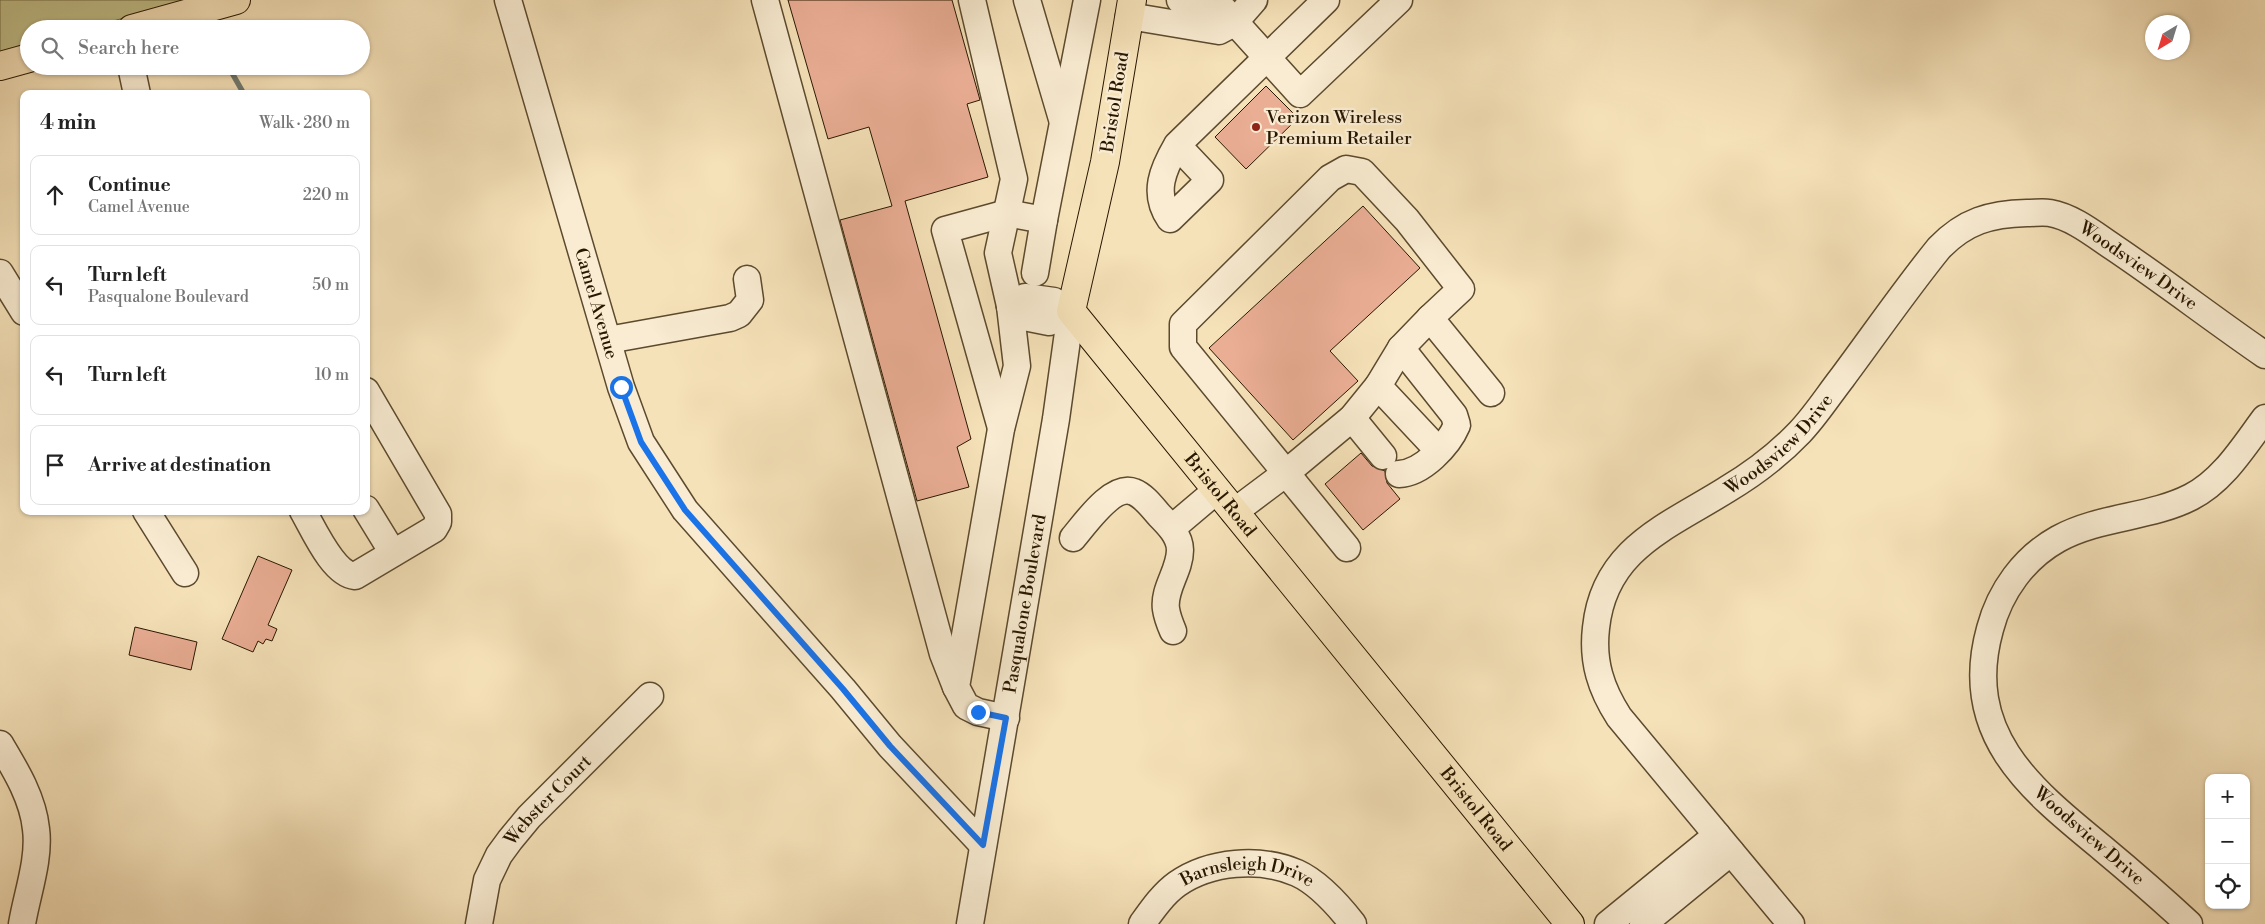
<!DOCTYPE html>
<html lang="en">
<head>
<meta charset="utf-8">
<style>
	:root { --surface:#fff; --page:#f6f6f6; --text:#222; --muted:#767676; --line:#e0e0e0 }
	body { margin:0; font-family:"Libre Bodoni",serif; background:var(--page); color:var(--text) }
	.controls { position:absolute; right:15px; bottom:15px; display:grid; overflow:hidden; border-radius:10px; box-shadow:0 1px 4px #0004 }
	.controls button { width:45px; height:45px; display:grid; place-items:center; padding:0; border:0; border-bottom:1px solid var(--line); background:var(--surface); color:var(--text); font:25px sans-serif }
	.compass { position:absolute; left:2145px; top:15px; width:45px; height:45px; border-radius:50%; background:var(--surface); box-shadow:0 1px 4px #0004; rotate:218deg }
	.stop { position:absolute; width:15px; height:15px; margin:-11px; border:4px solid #1a73e8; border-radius:50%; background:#fff }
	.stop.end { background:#1a73e8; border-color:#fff; box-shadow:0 1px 5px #0008 }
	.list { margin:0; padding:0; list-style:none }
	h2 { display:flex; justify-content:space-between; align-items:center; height:65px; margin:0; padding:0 20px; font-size:21px }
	h2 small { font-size:16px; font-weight:400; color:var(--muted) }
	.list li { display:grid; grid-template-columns:32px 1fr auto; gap:15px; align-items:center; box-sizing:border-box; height:80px; margin:0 10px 10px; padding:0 10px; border:1px solid var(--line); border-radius:10px }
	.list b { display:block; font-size:19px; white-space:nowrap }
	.list p { margin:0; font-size:16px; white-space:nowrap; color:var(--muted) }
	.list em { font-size:16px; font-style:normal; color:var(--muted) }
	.icon { flex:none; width:28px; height:28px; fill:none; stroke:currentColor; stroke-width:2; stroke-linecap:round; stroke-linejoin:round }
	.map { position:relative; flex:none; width:2265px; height:924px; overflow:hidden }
	.search { position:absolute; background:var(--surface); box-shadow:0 1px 4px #0004; left:20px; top:20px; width:350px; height:55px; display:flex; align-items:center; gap:12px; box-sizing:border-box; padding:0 18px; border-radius:28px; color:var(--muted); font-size:19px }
	.panel { position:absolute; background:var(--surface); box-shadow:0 1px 4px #0004; left:20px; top:90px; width:350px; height:425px; border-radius:10px }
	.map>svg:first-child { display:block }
	.green { fill:#c2c28b; stroke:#756c46 }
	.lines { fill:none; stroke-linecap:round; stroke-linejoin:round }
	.stream { stroke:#707a6f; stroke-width:5.5 }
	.building { fill:#eaae95; stroke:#281700 }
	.minor-casing { stroke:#5c4a2e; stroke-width:29 }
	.major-casing { stroke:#281700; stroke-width:30 }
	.minor { stroke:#f9ecd2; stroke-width:26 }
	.major { stroke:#f6e2b9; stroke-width:28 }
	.route { stroke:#1a73e8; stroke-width:6 }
	.poi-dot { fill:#8f2418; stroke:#f9ecd2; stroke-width:2 }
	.labels { text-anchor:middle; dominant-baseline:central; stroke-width:4.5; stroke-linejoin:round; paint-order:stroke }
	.street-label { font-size:18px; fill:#281700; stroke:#f9ecd2 }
	.poi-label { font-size:18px; fill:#281700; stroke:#f9ecd2; text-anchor:start }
</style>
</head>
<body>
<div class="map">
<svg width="2265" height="924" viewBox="0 0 2265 924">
	<rect width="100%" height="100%" fill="#f6e2b9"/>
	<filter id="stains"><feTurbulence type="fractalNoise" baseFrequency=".004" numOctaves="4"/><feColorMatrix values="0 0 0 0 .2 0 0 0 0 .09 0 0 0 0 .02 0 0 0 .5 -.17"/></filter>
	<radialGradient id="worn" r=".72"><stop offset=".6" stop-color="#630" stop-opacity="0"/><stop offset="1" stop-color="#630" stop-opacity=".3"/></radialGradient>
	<path class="green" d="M 0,0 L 185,0 L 86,29 L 29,29 L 29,46 L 0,54 Z"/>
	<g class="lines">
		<path class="stream" d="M 228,66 L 244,94"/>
	</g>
	<path class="building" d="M 788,0 L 952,0 L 980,100 L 967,104 L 988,177 L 905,201 L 971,439 L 957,447 L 969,487 L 917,501 L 840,220 L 892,206 L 869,127 L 828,139 Z
		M 1266,86 L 1298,118 L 1246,169 L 1215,137 Z
		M 1363,206 L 1420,268 L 1330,351 L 1358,381 L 1293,440 L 1209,348 Z
		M 1361,453 L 1372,466 L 1385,471 L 1387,483 L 1400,499 L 1363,530 L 1325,484 Z
		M 258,556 L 292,570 L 268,625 L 277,629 L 272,641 L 266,639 L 263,644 L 258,641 L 253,652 L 222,639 Z
		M 135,627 L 197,642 L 191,670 L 129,655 Z"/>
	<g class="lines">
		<g class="minor-casing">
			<g id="minor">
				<path id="s1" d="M 508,0 L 621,387 L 641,442 L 685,510 L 843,689 L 890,746 L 983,845"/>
				<path d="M 765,0 L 943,654 L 956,687"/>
				<path d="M 972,0 L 1014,179 L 998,253 L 1010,306 L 1017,366 L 1001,429 L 956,687 L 966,706 L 978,712 L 1006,718"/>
				<path d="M 1027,0 L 1062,119"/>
				<path d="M 1180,0 L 1224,10 L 1300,94 L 1399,0"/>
				<path d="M 1129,16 L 1219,31 L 1234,23 L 1254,0"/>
				<path d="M 131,66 L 137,94"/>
				<path d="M 1177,145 L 1210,180 L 1170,219 C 1152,193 1163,169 1177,145 L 1326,0"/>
				<path d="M 1044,220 L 1087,0"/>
				<path d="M 0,273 L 24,312"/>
				<path d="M 1010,306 L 1024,317 L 1049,322 L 1071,311"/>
				<path d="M 1010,306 L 1025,297 L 1054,301 L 1071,311"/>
				<path d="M 1430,318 L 1401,348 L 1378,386 L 1438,450"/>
				<path d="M 608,340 L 730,318 L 739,314 L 750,300 L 747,279"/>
				<path d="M 1378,386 L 1352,418 L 1286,473 L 1183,347 L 1183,324 L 1330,178 L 1346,169 L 1362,172 L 1407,220 L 1461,289 L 1430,318 L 1491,393"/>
				<path d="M 1352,418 L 1383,456"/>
				<path d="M 1001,428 L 945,230 L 1007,213 L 1044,220 L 1035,273"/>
				<path d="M 1399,474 C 1422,473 1448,446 1457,425 L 1454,415 L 1401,348"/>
				<path d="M 366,509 L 393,553"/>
				<path d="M 146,511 L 185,573"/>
				<path d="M 303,511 C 314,530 333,574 355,576 L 434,529 L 438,522 L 438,514 L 366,391"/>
				<path d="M 1234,512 L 1286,473 L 1347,548"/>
				<path d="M 1172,528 L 1217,490"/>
				<path d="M 1073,538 C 1085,524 1113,483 1134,492 C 1144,496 1152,507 1159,515 C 1168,524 1180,536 1180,550 C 1180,571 1163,589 1166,609 C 1167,616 1170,624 1173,631"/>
				<path d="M 0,744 C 15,769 33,798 36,829 C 40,859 27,894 22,924"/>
				<path id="s2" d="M 479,924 L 487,880 L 499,855 L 510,840 L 529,817 L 650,696"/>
				<path id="s3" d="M 970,924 L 1056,419 L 1071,311"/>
				<path id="s4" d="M 1142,924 C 1152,910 1163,894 1177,884 C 1210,861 1260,857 1297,873 C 1319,883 1339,906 1353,924"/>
				<path d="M 1608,924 L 1717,835"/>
				<path d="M 1643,924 L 1731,852"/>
				<path id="s5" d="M 1791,924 L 1619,717 C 1601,689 1592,662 1596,628 C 1604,549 1667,527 1726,490 C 1753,474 1779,454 1800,432 C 1816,415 1828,396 1842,378 C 1874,335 1905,290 1939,248 C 1965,221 1990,214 2027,213 C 2035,213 2043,212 2050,213 C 2073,217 2095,235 2113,247 C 2165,282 2214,320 2265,355"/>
				<path d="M 2189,924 C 2161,898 2131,872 2101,847 C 2029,788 1961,733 1990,629 C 2000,591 2024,558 2058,539 C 2100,516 2150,518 2191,497 C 2223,481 2244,446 2265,418"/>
			</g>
		</g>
		<g class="major-casing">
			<g id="major">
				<path id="s6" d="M 1132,0 L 1105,162 L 1071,311 L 1570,924"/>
				<path d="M 132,29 L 236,0"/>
				<path d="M 0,66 L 29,58"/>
			</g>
		</g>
		<use href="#minor" class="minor"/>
		<use href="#major" class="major"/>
	</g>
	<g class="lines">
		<path class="route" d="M 621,387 L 641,442 L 685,510 L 843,689 L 890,746 L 983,845 L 1006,718 L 978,712"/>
	</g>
	<circle class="poi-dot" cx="1256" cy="127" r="5"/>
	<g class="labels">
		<g class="street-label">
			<text transform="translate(1115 102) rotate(-81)">Bristol Road</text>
			<text stroke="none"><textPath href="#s5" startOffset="1111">Woodsview Drive</textPath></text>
			<text stroke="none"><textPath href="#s1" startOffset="316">Camel Avenue</textPath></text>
			<text stroke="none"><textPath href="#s5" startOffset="632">Woodsview Drive</textPath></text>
			<text stroke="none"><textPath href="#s6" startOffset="554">Bristol Road</textPath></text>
			<text stroke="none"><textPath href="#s3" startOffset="325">Pasqualone Boulevard</textPath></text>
			<text stroke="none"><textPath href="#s2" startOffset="146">Webster Court</textPath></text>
			<text stroke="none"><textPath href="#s6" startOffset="959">Bristol Road</textPath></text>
			<text transform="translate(2089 836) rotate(41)">Woodsview Drive</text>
			<text stroke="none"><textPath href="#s4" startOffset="128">Barnsleigh Drive</textPath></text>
		</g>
		<g class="poi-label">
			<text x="1266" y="117">Verizon Wireless<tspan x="1266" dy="21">Premium Retailer</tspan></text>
		</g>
	</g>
	<rect width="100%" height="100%" filter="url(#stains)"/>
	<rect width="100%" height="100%" fill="url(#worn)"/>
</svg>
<div class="controls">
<button>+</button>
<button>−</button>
<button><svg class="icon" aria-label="locate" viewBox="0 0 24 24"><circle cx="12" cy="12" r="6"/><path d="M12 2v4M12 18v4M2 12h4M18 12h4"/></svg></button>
</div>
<svg class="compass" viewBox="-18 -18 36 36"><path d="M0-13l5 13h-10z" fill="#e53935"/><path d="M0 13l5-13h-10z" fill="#767676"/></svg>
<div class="stop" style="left:621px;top:387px"></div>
<div class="stop end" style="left:978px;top:712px"></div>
<div class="search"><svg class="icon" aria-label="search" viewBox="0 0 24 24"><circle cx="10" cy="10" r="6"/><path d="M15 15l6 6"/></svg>Search here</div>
<section class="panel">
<h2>4 min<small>Walk · 280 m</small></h2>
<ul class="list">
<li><svg class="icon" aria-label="ahead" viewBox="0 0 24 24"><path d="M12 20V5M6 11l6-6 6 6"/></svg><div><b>Continue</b><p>Camel Avenue</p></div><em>220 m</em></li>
<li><svg class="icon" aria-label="left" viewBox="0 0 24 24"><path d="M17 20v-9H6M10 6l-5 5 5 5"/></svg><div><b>Turn left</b><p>Pasqualone Boulevard</p></div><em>50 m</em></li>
<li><svg class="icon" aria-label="left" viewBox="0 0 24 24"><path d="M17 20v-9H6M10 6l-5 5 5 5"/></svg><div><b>Turn left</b></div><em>10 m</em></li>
<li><svg class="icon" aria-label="arrive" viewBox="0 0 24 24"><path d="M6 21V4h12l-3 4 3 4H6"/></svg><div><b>Arrive at destination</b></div></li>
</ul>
</section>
</div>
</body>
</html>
